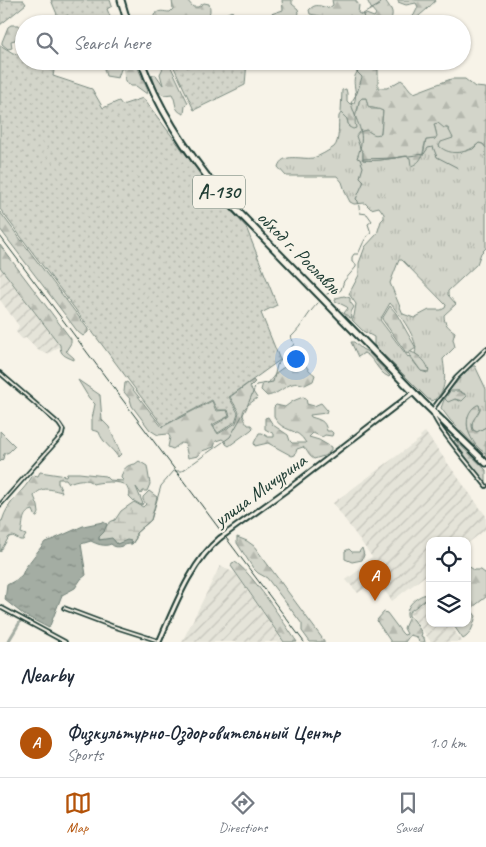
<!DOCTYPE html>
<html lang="en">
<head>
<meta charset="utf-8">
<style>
	:root { --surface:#fff; --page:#f2f2f3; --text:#1f2937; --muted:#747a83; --line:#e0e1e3; --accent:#b45309 }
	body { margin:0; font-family:Caveat,sans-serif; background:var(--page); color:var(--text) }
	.controls { position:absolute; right:15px; bottom:15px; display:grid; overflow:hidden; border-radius:10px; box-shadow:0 1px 4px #0004 }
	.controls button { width:45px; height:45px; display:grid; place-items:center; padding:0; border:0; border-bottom:1px solid var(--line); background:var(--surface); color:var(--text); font:25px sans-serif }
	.you { position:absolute; left:295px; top:358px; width:18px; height:18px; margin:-12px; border:4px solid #fff; border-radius:50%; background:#1a73e8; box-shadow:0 0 0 8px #1a73e833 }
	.badge { display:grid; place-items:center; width:32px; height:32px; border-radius:50%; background:var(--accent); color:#fff; font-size:16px; font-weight:700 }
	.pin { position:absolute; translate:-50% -41px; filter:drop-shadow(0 1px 2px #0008) }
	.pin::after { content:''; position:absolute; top:26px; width:18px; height:15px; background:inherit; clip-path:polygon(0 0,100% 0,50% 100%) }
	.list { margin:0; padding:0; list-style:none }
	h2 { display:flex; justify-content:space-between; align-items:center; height:65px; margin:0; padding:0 20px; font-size:21px }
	h2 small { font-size:16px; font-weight:400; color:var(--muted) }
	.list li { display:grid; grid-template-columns:32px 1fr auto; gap:15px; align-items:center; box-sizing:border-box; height:70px; padding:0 20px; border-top:1px solid var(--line) }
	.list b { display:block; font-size:19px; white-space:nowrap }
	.list p { margin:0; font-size:16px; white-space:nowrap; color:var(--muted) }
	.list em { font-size:16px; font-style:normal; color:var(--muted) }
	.icon { flex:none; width:28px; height:28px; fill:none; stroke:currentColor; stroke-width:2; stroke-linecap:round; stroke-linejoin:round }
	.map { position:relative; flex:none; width:486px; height:642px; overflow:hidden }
	.search { position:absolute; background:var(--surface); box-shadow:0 1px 4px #0004; left:15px; right:15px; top:15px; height:55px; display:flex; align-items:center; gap:12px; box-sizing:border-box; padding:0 18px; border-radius:28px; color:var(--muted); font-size:19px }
	.sheet { height:135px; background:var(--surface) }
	nav { display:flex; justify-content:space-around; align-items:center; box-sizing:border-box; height:70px; border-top:1px solid var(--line); background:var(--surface); font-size:14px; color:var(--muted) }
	nav a { display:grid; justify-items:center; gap:2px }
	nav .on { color:var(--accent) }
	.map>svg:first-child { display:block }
	.industrial { fill:url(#industrial-furrows) }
	.grass { fill:url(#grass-tufts); stroke:#79897f; fill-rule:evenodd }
	.forest { fill:url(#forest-firs); stroke:#79897f }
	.wetland { fill:url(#wetland-marsh); stroke:#79897f }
	.cemetery { fill:url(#cemetery-stones); stroke:#79897f }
	.garden { fill:url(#garden-dots); stroke:#79897f }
	.water { fill:url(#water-ripples); stroke:#6f8077 }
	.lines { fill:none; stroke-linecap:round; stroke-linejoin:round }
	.stream { stroke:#6f8077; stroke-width:1 }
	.river { stroke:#a4ada3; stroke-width:3 }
	.minor-casing { stroke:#1f3d34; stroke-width:5.5 }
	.secondary-casing { stroke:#1f3d34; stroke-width:7 }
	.trunk-casing { stroke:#1f3d34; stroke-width:9 }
	.minor { stroke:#f7f3e8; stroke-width:2 }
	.secondary { stroke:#f7f3e8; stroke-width:3 }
	.trunk { stroke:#f7f3e8; stroke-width:5 }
	.rail { stroke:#1f3d34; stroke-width:1 }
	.secondary-bridge-casing { stroke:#1f3d34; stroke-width:7; stroke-linecap:butt }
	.secondary-bridge { stroke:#f7f3e8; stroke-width:3 }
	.labels { text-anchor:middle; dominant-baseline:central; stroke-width:4.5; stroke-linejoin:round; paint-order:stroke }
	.shield { fill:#f7f3e8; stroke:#60746a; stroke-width:1 }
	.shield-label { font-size:19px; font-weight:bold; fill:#1f3d34 }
	.street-label { font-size:20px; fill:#1f3d34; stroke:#f7f3e8 }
</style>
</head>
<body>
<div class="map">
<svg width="486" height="642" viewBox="0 0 486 642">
	<defs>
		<pattern id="industrial-furrows" width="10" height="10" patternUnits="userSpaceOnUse" patternTransform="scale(1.25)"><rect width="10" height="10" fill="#e5e4d9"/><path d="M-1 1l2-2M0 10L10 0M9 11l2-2" fill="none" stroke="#c4c4bb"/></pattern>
		<pattern id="grass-tufts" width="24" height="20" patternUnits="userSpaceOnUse" patternTransform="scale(1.25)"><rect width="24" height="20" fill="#d3d5ca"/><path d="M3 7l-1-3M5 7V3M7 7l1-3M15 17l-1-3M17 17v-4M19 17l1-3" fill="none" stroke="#b5b8ae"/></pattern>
		<pattern id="forest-firs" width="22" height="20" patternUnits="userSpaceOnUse" patternTransform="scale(1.25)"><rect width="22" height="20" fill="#d3d5ca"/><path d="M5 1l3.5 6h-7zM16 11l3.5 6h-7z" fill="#b5b8ae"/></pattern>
		<pattern id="wetland-marsh" width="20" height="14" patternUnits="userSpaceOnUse" patternTransform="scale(1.25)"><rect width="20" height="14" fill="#d3d5ca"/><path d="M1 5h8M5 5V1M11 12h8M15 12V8" fill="none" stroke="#b5b8ae"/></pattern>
		<pattern id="cemetery-stones" width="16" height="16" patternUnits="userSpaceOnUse" patternTransform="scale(1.25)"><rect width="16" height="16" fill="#d3d5ca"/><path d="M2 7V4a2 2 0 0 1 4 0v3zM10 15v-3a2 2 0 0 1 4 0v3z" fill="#b5b8ae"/></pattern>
		<pattern id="garden-dots" width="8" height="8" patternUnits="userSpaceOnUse" patternTransform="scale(1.25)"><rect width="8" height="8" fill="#d3d5ca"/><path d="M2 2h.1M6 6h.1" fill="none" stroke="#b5b8ae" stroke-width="1.8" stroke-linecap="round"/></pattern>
		<pattern id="water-ripples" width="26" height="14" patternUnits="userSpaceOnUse" patternTransform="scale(1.25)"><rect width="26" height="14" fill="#a4ada3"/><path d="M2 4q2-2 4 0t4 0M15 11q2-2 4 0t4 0" fill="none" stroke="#858e86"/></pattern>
	</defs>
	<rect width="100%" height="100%" fill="#f7f3e8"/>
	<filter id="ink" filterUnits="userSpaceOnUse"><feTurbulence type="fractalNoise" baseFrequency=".02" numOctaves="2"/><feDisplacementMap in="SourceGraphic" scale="10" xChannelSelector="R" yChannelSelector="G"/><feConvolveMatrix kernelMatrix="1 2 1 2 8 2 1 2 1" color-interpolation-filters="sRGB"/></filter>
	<g filter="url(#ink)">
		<path class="industrial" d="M 0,268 L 60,346 L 48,354 L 39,351 L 26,338 L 22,339 L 16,332 L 19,326 L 0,300 Z
			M 425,432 L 486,516 L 486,529 L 467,544 L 467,541 L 430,541 L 430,572 L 392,601 L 377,580 L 358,593 L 346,580 L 368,563 L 367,561 L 372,557 L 333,503 L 421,438 L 420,436 Z
			M 220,566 L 235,573 L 283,642 L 182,642 Z
			M 430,598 L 430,623 L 449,623 L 462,641 L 461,642 L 431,642 L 409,612 Z"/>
		<path class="grass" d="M 362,98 L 366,98 L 371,109 L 379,109 L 383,111 L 381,132 L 378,135 L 373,135 L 370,132 L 360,148 L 363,152 L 363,160 C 375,162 394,158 406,156 L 410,158 L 423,156 L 426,140 L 435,139 L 436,132 L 434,124 L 438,123 C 447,128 450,129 454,139 L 445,141 L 458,153 L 473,149 L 479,143 L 483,144 L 486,148 L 486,248 L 481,253 L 477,264 L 448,291 L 448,295 L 456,304 L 444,315 C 444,324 448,327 455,332 L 453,339 L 455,347 L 443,359 C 445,374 448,393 432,401 L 428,399 L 374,345 L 374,337 L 363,331 L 352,320 L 354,316 L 356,304 L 349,294 L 359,275 L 359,263 L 365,247 L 377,234 L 381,221 L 384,218 L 384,214 L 379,207 L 371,209 L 365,203 L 354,204 L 350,202 L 346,194 L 342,182 L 337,176 L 286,176 L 278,167 C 282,152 302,160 313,158 C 320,156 328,151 334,147 C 340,141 338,125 339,116 L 341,113 L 347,119 L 349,127 L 358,109 L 359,101 ZM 399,260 L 402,260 L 446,305 L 445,308 L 441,310 L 429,310 L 414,318 L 403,314 L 390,283 ZM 390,303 C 398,312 420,341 415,353 L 425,363 L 427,373 L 421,371 L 409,356 L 408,357 L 380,320 Z
			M 344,296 L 350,298 L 350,302 L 354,307 L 351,312 L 352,318 L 350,318 L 344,313 L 348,308 L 347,307 L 335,301 L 336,298 Z
			M 473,366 L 475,366 L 486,389 L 486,427 L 477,432 L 473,430 C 470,421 475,416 480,409 L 479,405 L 473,408 C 464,424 466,431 477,445 C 480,448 482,451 486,453 L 486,457 L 450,420 L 441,408 L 445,397 L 445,399 C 451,401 454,398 460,401 L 465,394 L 459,391 L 448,392 L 469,368 Z"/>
		<path class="forest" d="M 172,0 L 187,0 L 193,7 L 198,7 L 204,3 L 209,4 C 217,27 178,26 164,24 C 162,23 157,21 154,19 L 154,15 C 160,9 163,12 170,12 L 173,9 Z
			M 282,0 L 292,0 L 292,4 L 298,9 L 299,13 L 297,17 L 285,17 L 273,24 L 269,22 L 271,14 L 283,10 Z
			M 332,0 L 355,0 L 359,5 L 358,13 L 362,15 L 366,14 L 374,17 L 376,14 L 371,8 L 367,0 L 385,0 C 392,11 395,11 389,24 L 337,24 L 330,18 L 310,14 L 309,10 C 316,2 321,7 329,8 L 333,5 Z
			M 398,0 L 436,0 C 433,4 416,19 411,22 L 411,18 L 414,15 L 418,7 L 416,3 L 406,5 L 398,2 Z
			M 11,25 L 19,25 L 21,31 L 15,40 L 11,41 L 12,48 L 8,49 L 2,44 L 2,42 L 8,27 Z
			M 127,61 L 135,61 L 148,91 L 147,94 L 136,86 L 131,86 L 125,82 L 124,68 L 121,69 L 118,78 L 106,76 L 104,69 L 106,66 L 123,64 Z
			M 152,61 L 168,61 L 188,103 L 185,106 L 184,114 C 173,111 177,102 172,94 L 164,95 L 157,91 L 152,75 L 156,75 L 163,85 L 160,74 L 164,66 L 161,63 L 157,64 Z
			M 365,65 L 370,65 L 378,68 L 378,88 L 387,88 L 401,80 C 407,83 408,90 414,93 L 451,79 L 465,79 L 475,87 L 486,88 L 486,148 L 483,144 L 479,143 C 468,153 451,157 439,146 L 441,142 L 453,138 L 448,128 L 444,128 L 438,123 L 434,124 L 437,136 L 435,139 L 426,140 C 422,151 425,161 411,166 L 410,158 L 406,156 C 392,158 377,162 363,160 L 363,152 L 360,148 L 356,136 L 359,132 L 366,130 C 372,133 375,137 381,133 L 383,111 C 378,108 373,109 368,106 L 366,98 L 362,98 L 359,101 C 358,112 353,115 356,128 L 353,129 L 349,127 L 347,119 L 341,113 L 342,90 L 346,89 L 347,93 L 347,101 L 350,104 L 354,103 C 360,89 345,78 365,65 Z
			M 0,212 L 88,329 L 88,332 L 83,336 L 78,332 L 0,229 Z
			M 0,245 L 71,339 L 71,343 L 66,351 L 74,358 L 74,360 C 65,356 60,355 60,345 L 0,267 Z
			M 351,342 L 354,342 L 362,349 L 368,352 L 390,376 L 389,377 C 377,372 375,358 364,353 L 358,357 Z
			M 299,349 C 306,359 301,365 315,375 L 313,381 L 305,385 C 289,378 282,394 267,396 L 261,390 L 263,383 L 268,383 C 275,375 277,370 287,366 L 292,370 L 294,364 L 292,361 L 296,351 Z
			M 406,350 L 411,350 L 411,352 C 420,355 428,363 429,372 L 421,371 Z
			M 78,380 L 100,395 L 102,420 L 109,427 L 121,454 L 118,457 C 112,448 102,442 99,432 L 92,430 L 92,419 L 95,404 L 89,398 Z
			M 253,380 L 255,382 L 250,387 L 257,398 C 246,407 237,410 248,425 L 251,425 L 253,428 L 251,430 L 229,446 L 226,444 L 225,441 L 222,439 L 216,441 L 214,447 L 202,451 L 198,456 L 188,458 L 185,444 L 181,443 L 173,449 L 168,447 L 170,437 L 168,434 L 158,435 L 150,430 L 132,406 L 130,399 L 124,392 L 125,383 L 127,382 L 162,427 L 212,401 L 216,411 L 227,410 L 229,416 L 212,425 L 218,434 L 236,423 L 239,412 L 230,397 Z
			M 450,391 L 459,391 L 467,396 L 462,401 L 455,399 L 448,402 L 445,399 Z
			M 303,397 L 306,398 L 307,404 L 314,406 L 321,403 L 327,410 L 326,413 L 310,415 L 311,417 C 320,420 325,420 327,431 L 331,431 L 333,433 L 332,436 L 325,435 L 322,437 L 313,433 L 309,437 L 319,440 L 331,447 L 331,450 L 327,455 L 314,459 C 307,455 308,450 303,447 L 297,449 L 295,455 L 292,456 L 268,443 L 255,446 L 254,443 L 259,433 L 262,433 L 268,437 L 274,437 L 274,434 L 265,429 L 265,418 L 268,417 L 273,425 L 288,435 L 290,441 L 292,443 L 306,443 C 298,427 282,433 274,417 L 274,407 L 276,405 L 285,407 L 293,401 Z
			M 477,405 L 479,405 L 480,409 C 477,418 469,420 473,430 L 477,432 L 486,427 L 486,453 C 470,446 458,416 477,405 Z
			M 0,431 L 15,446 L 9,452 L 4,454 L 3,459 L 0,462 Z
			M 455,440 L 486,470 L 486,483 L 454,441 Z
			M 139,461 L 147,466 L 150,484 L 147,491 L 143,491 L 141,494 L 136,487 L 143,504 L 141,505 L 134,501 L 129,496 L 130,494 C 128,491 128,488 126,486 C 121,480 99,482 93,484 C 87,477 76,480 69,483 L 66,479 L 58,479 L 58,483 L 62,492 C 52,490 42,485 34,496 L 38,506 L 39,513 L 37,517 L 36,517 L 33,510 C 21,513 24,522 21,533 L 26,535 L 23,540 L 20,540 L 13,536 L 9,537 L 0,552 L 0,521 L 2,521 C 8,500 23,493 33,475 L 38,476 L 40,472 L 66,476 L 67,473 L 79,473 L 105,476 L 109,480 L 124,481 L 121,478 C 123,469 126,465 135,464 Z
			M 237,537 L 247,541 L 254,546 L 325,642 L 310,642 L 302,631 L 302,624 L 267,578 L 258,573 L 253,568 L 237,543 Z
			M 362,548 L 364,555 L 362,560 L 352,562 L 345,559 L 345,551 L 349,549 L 352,552 L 359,552 Z
			M 235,562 C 251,571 285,625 297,642 L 284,642 L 231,566 L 232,563 Z
			M 467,565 L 474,570 L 481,570 L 486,574 L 486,597 L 473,607 L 472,611 L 476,616 C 473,625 472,634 463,639 L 452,623 L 467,623 Z
			M 427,594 L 428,598 L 409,612 L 409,616 L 414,620 L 422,633 L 421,636 L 424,638 L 425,642 L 419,642 L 417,637 L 410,635 L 405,642 L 391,642 L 378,623 L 377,620 L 384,612 L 387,613 L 402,633 L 404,635 L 407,634 L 404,628 L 408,619 C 403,608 416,596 427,594 Z"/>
		<path class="wetland" d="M 149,491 L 157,497 L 151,520 L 136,533 L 136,538 L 132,544 L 131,541 L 117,544 L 114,540 L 99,540 L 99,537 C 105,531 106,522 115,520 L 121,511 L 134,502 L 143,507 L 146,504 L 143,500 L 143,497 Z"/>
		<path class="cemetery" d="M 390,306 L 396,313 L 416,348 L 407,354 L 382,319 Z"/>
		<path class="garden" d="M 0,0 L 23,0 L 26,4 L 0,25 Z
			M 51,0 L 110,0 L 112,6 L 107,9 L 113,24 L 72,24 L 68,15 L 59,19 Z
			M 232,11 L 237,24 L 203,24 Z
			M 0,45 L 13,53 L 24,55 L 24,61 L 31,61 L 31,63 L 54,71 L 53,76 L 92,89 L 103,108 L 119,101 L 122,105 L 143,98 L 215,193 L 246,227 L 277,305 L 261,313 L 280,360 L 229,397 L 238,413 L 235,422 L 218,433 L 213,426 L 230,416 L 228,410 L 217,410 L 212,400 L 163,426 L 0,209 Z
			M 171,61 L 247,61 L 245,85 L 194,110 Z"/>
		<path class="water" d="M 103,522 L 107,524 L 104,532 L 99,537 L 99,540 L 112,538 L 117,544 L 127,540 L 131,541 L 132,544 C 124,543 118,551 111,544 C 105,547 96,544 91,541 L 81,544 L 86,575 L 81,579 L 75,588 L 62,595 L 49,628 L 24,615 L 5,600 L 7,585 L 16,580 L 22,575 L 25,568 L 45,542 L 54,539 L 83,526 Z"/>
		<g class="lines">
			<path class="stream" d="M 360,24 L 364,19 L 363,14 L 379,5 L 380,0
				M 362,159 L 394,158 L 424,154 L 428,148 L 433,147 L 437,157 L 458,168
				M 327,294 L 333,291 L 334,294 L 341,290 L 344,281 L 356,267 L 356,264 L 352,262 L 352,257 L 354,254 L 358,254 C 363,245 363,239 371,233 L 368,224 L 372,221 L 367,214 L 360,213 L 358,201 L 356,199 L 364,181 L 360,177 L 363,167 L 360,159 L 357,158 C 367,132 358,128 351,103 L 357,93 L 362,77 L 352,67 L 343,68 L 346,61
				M 132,544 L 136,538 L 136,533 L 151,520 L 161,486 L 174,471 L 182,471 L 230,437 L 246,409 L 256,385 L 273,382 L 277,365 L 294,344 L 291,337 C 303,326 306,315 318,303"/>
			<path class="river" d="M 8,642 L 20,622"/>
			<g class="minor-casing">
				<path id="minor" d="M 486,349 L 456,378 L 432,410 C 432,423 476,472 486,486
					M 0,373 L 59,424 L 63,430 L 62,435 L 0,505
					M 0,607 L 65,642
					M 64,608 L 112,626 L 159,641"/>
			</g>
			<g class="secondary-casing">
				<path id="secondary" d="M 227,533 L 288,489 L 414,392
					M 159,642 C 174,608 191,562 220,538"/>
			</g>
			<g class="trunk-casing">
				<path id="trunk" d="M 121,0 L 128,24
					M 141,61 C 159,111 188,154 222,195 L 422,401 L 486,463"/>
			</g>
			<use href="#minor" class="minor"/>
			<use href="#secondary" class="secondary"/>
			<use href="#trunk" class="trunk"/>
			<path class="rail" d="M 0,236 L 304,642"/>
			<g class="secondary-bridge-casing">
				<path id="secondary-bridge" d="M 220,538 L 227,533"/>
			</g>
			<use href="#secondary-bridge" class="secondary-bridge"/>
		</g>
	</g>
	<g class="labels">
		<rect class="shield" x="193" y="175.5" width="52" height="33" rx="4"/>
		<g class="shield-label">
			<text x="219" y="192">А-130</text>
		</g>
		<g class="street-label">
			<text transform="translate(299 252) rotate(45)">обход г. Рославль</text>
			<text transform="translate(260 490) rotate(-36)">улица Мичурина</text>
		</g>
	</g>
</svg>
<div class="controls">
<button><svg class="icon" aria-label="locate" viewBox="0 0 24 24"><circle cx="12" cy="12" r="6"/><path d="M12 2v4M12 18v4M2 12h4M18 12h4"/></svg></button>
<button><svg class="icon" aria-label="layers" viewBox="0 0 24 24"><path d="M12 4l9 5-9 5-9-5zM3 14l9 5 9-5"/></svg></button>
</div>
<div class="you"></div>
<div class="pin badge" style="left:375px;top:601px">A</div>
<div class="search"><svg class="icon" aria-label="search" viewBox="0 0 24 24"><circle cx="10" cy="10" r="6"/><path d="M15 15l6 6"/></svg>Search here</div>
</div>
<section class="sheet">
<h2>Nearby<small></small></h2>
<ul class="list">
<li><span class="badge">A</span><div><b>Физкультурно-Оздоровительный Центр</b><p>Sports</p></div><em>1.0 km</em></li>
</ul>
</section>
<nav>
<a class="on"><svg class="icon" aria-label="map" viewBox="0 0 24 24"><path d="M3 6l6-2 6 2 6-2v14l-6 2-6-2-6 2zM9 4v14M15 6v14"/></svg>Map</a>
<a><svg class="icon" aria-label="directions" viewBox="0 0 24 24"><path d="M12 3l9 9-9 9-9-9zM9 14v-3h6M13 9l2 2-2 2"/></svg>Directions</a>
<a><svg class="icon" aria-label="saved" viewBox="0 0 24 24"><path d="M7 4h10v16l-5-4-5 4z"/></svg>Saved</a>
</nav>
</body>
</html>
